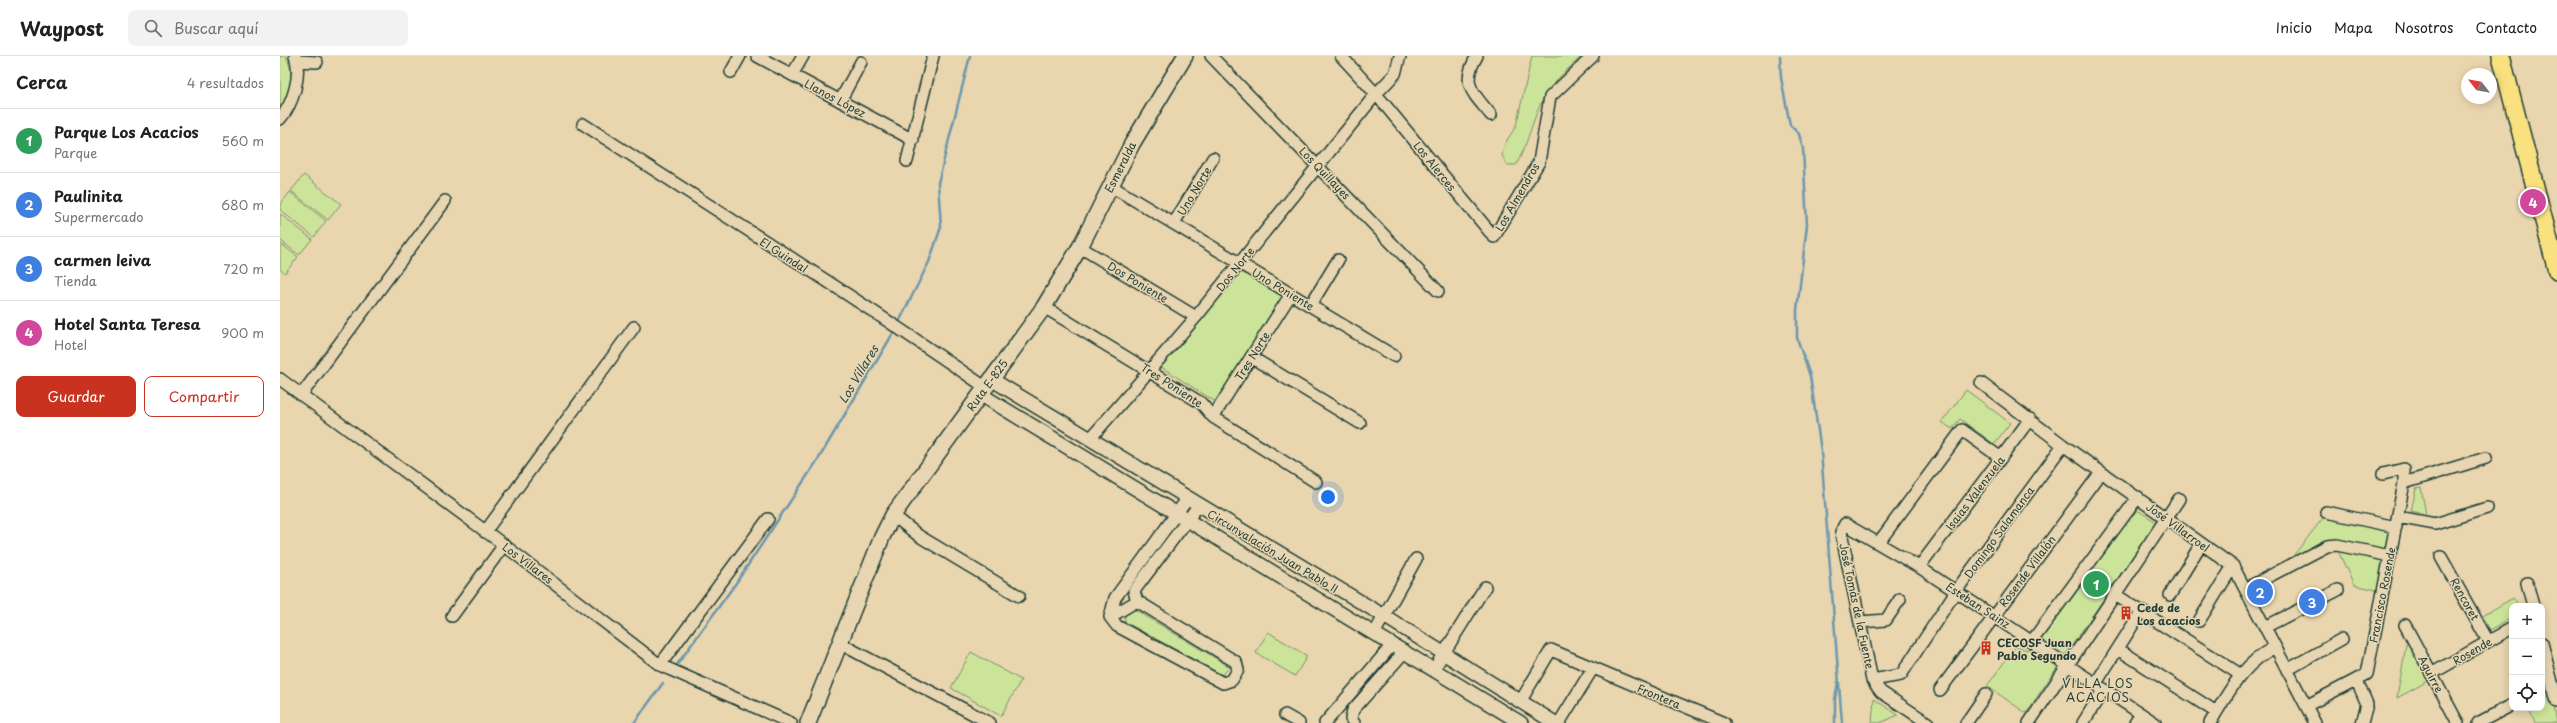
<!DOCTYPE html>
<html lang="es">
<head>
<meta charset="utf-8">
<style>
	:root { --surface:#fff; --page:#f2f2f2; --text:#202124; --muted:#757577; --line:#e0e0e0; --accent:#c8321e }
	body { margin:0; font-family:"Playpen Sans",sans-serif; background:var(--page); color:var(--text) }
	.controls { position:absolute; right:12px; bottom:12px; display:grid; overflow:hidden; border-radius:8px; box-shadow:0 2px 10px #0003 }
	.controls button { width:36px; height:36px; display:grid; place-items:center; padding:0; border:0; border-bottom:1px solid var(--line); background:var(--surface); color:var(--text); font:20px sans-serif }
	.compass { position:absolute; left:2181px; top:12px; width:36px; height:36px; border-radius:50%; background:var(--surface); box-shadow:0 2px 10px #0003; rotate:301deg }
	.you { position:absolute; left:1048px; top:441px; width:14px; height:14px; margin:-10px; border:3px solid #fff; border-radius:50%; background:#1a73e8; box-shadow:0 0 0 6px #1a73e833 }
	.badge { display:grid; place-items:center; width:26px; height:26px; border-radius:50%; background:var(--accent); color:#fff; font-size:13px; font-weight:700 }
	.pin { position:absolute; translate:-50% -50%; border:2px solid #fff; box-shadow:0 1px 4px #0006 }
	.list { margin:0; padding:0; list-style:none }
	h2 { display:flex; justify-content:space-between; align-items:center; height:52px; margin:0; padding:0 16px; font-size:17px }
	h2 small { font-size:13px; font-weight:400; color:var(--muted) }
	.list li { display:grid; grid-template-columns:26px 1fr auto; gap:12px; align-items:center; box-sizing:border-box; height:64px; padding:0 16px; border-top:1px solid var(--line) }
	.list b { display:block; font-size:15px; white-space:nowrap }
	.list p { margin:0; font-size:13px; white-space:nowrap; color:var(--muted) }
	.list em { font-size:13px; font-style:normal; color:var(--muted) }
	.actions { display:flex; gap:8px; padding:12px 16px }
	.actions a { flex:1; padding:9px 0; border:1px solid var(--accent); border-radius:8px; text-align:center; font-size:14px; color:var(--accent) }
	.actions .main { background:var(--accent); color:#fff }
	.icon { flex:none; width:22px; height:22px; fill:none; stroke:currentColor; stroke-width:2; stroke-linecap:round; stroke-linejoin:round }
	.map { position:relative; flex:none; width:2277px; height:667px; overflow:hidden }
	header { display:flex; align-items:center; gap:24px; box-sizing:border-box; height:56px; padding:0 20px; background:var(--surface); border-bottom:1px solid var(--line) }
	header strong { font-size:19px }
	nav { display:flex; gap:22px; margin-inline-start:auto; font-size:14px }
	.search { width:280px; height:36px; background:var(--page); display:flex; align-items:center; gap:10px; box-sizing:border-box; padding:0 14px; border-radius:8px; color:var(--muted); font-size:15px }
	main { display:flex }
	aside { flex:1; background:var(--surface) }
	.map>svg:first-child { display:block }
	.green { fill:#cce49a; stroke:#769067 }
	.lines { fill:none; stroke-linecap:round; stroke-linejoin:round }
	.stream { stroke:#6c98ae; stroke-width:2.5 }
	.minor-casing { stroke:#1f3d34; stroke-width:14 }
	.tertiary-casing { stroke:#1f3d34; stroke-width:16 }
	.secondary-casing { stroke:#1f3d34; stroke-width:18 }
	.primary-casing { stroke:#1f3d34; stroke-width:20 }
	.minor { stroke:#e8d6b3; stroke-width:11 }
	.tertiary { stroke:#e8d6b3; stroke-width:13 }
	.secondary { stroke:#e8d6b3; stroke-width:15 }
	.primary { stroke:#fae180; stroke-width:17 }
	.labels { text-anchor:middle; dominant-baseline:central; stroke-width:3; stroke-linejoin:round; paint-order:stroke }
	.street-label { font-size:11px; fill:#1f3d34; stroke:#e8d6b3 }
	.poi-label { font-size:11px; font-weight:bold; fill:#1f3d34; stroke:#e8d6b3; text-anchor:start }
	.water-label { font-size:12px; font-style:italic; fill:#2c4c48; stroke:#e8d6b3 }
	.neighbourhood-label { font-size:12px; letter-spacing:1px; fill:#1f3d34; stroke:#e8d6b3 }
</style>
</head>
<body>
<header>
<strong>Waypost</strong>
<div class="search"><svg class="icon" aria-label="search" viewBox="0 0 24 24"><circle cx="10" cy="10" r="6"/><path d="M15 15l6 6"/></svg>Buscar aquí</div>
<nav><a>Inicio</a><a>Mapa</a><a>Nosotros</a><a>Contacto</a></nav>
</header>
<main>
<aside>
<h2>Cerca<small>4 resultados</small></h2>
<ul class="list">
<li><span class="badge" style="background:#2e9e5b">1</span><div><b>Parque Los Acacios</b><p>Parque</p></div><em>560 m</em></li>
<li><span class="badge" style="background:#3f7fe0">2</span><div><b>Paulinita</b><p>Supermercado</p></div><em>680 m</em></li>
<li><span class="badge" style="background:#3f7fe0">3</span><div><b>carmen leiva</b><p>Tienda</p></div><em>720 m</em></li>
<li><span class="badge" style="background:#d1479c">4</span><div><b>Hotel Santa Teresa</b><p>Hotel</p></div><em>900 m</em></li>
</ul>
<div class="actions"><a class="main">Guardar</a><a>Compartir</a></div>
</aside>
<div class="map">
<svg width="2277" height="667" viewBox="0 0 2277 667">
	<rect width="100%" height="100%" fill="#e9d5ae"/>
	<filter id="ink" filterUnits="userSpaceOnUse"><feTurbulence type="fractalNoise" baseFrequency=".025" numOctaves="2"/><feDisplacementMap in="SourceGraphic" scale="8" xChannelSelector="R" yChannelSelector="G"/><feConvolveMatrix kernelMatrix="1 2 1 2 8 2 1 2 1" color-interpolation-filters="sRGB"/></filter>
	<g filter="url(#ink)">
		<path class="green" d="M 0,0 L 6,0 C 15,19 11,35 0,52 Z
			M 1252,0 L 1302,0 C 1286,15 1268,29 1260,49 C 1251,69 1247,90 1236,109 L 1227,109 L 1222,99 L 1226,86 L 1236,70 Z
			M 24,119 L 61,148 L 48,164 L 11,135 Z
			M 10,136 L 46,165 L 34,181 L 0,154 L 0,149 Z
			M 0,158 L 32,183 L 19,199 L 0,184 Z
			M 0,187 L 18,201 L 5,217 L 0,213 Z
			M 964,213 L 1008,240 L 939,348 L 881,311 Z
			M 1686,334 L 1730,367 L 1714,388 L 1680,363 L 1672,373 L 1662,366 Z
			M 2141,432 L 2146,458 L 2131,455 L 2136,433 Z
			M 1854,452 L 1876,466 L 1746,657 L 1707,630 L 1736,590 L 1747,594 Z
			M 2043,462 L 2111,474 L 2106,495 L 2055,484 L 2010,504 Z
			M 2058,495 L 2103,505 L 2097,534 L 2074,529 Z
			M 2233,542 L 2238,550 L 2232,550 L 2232,562 L 2210,574 L 2202,560 Z
			M 849,550 L 950,611 L 942,619 L 845,566 L 845,557 Z
			M 988,576 L 1027,600 L 1015,620 L 976,597 Z
			M 2127,583 L 2150,624 L 2117,642 Z
			M 691,596 L 741,624 L 721,660 L 671,632 Z
			M 2272,641 L 2277,667 L 2255,667 L 2248,652 L 2262,652 L 2262,645 Z
			M 1594,643 L 1618,659 L 1600,667 L 1592,667 Z"/>
		<g class="lines">
			<path class="stream" d="M 1500,0 L 1501,22 L 1510,69 L 1519,78 L 1523,93 L 1527,169 L 1517,254 L 1517,282 L 1530,320 L 1541,395 L 1562,667
				M 618,268 L 649,206 L 661,171 L 658,127 L 690,0
				M 396,610 L 456,527 L 539,402 L 615,274
				M 354,667 L 383,627
				M 1555,667 L 1555,643 L 1558,626"/>
			<g class="minor-casing">
				<path id="minor" d="M 477,0 L 633,84
					M 931,0 L 1158,235
					M 1061,0 L 1096,38 L 1214,181 L 1259,106 L 1270,41 L 1313,0
					M 1197,0 C 1180,28 1193,37 1211,59
					M 16,5 L 37,6
					M 451,16 L 460,0
					M 512,19 L 523,0
					M 560,45 L 581,6
					M 0,63 C 13,48 22,19 15,0
					M 303,68 C 437,155 574,240 705,331
					M 627,105 L 653,0
					M 831,130 L 1114,300
					M 894,167 L 933,102
					M 800,191 L 916,261
					M 1030,250 L 1058,204
					M 764,251 L 921,347 L 933,361 L 1036,426
					M 971,301 L 1080,367
					M 0,323 L 224,489 L 380,609 L 511,667
					M 1701,327 L 1783,389 L 1953,510 L 2035,667
					M 22,338 L 165,145
					M 933,361 L 1011,238
					M 810,383 L 916,261 L 1096,38 L 1115,18 L 1120,0
					M 2124,427 L 2206,402
					M 907,443 L 835,542 L 830,561 L 837,570 L 943,627 L 952,624 L 958,614 L 956,606 L 857,545 L 854,535 L 918,450
					M 2046,456 L 2116,471
					M 613,459 L 639,480 L 739,540
					M 2118,461 L 2155,468 L 2207,452
					M 205,476 L 354,271
					M 1599,486 L 1682,374 L 1721,402
					M 2161,501 L 2208,585
					M 1639,511 L 1750,363
					M 2247,527 L 2253,550
					M 1965,533 L 2047,490 L 2057,489 L 2110,500
					M 1834,538 L 1961,619
					M 1890,539 L 1921,488
					M 172,560 L 224,489
					M 830,561 L 857,545
					M 1919,565 L 1953,510
					M 1580,566 L 1606,564 L 1620,543
					M 2125,569 L 2178,667
					M 1985,571 L 2058,534
					M 1095,576 L 1136,503
					M 1752,585 L 1858,441
					M 559,587 L 710,667
					M 2262,587 L 2277,646
					M 1838,593 L 1936,656
					M 380,609 L 488,463
					M 1154,613 L 1205,531
					M 2007,614 L 2062,583
					M 2151,618 L 2232,572
					M 1592,624 L 1621,619 L 1676,535 L 1783,389
					M 2077,625 L 2087,648 L 2082,667
					M 1816,627 L 1861,556
					M 1660,634 L 1821,416
					M 1240,646 L 1271,594 L 1444,667
					M 2026,650 L 2087,618 L 2124,427 L 2124,413 L 2103,418
					M 1005,659 L 1019,667
					M 1045,667 L 1113,588
					M 1074,667 L 1071,663 L 1073,654 L 1125,595
					M 1279,667 L 1313,612
					M 1648,667 L 1601,636 L 1592,624 L 1561,476 L 1565,468 L 1639,511 L 1875,667
					M 1686,667 L 1706,638
					M 1749,667 L 1899,443
					M 1803,667 L 1824,633
					M 1855,667 L 1861,658
					M 1930,667 C 1949,636 1962,608 1995,591
					M 2198,667 L 2232,649"/>
			</g>
			<g class="tertiary-casing">
				<path id="tertiary" d="M 711,323 L 1104,560 L 1275,667
					M 700,338 L 1241,667"/>
			</g>
			<g class="secondary-casing">
				<path id="secondary" d="M 528,667 L 602,481 L 613,459 L 764,251 L 800,191 L 852,88 L 905,0"/>
			</g>
			<g class="primary-casing">
				<path id="primary" d="M 2221,0 L 2277,215"/>
			</g>
			<use href="#minor" class="minor"/>
			<use href="#tertiary" class="tertiary"/>
			<use href="#secondary" class="secondary"/>
			<use href="#primary" class="primary"/>
		</g>
	</g>
	<defs>
		<g id="building-bare" transform="scale(1.08)"><path d="M-4-6H4V6H1V3H-1V6H-4ZM-2.5-4.3h1.7v1.8h-1.7ZM.8-4.3h1.7v1.8H.8ZM-2.5-1h1.7V.8h-1.7ZM.8-1h1.7V.8H.8Z" fill="#c8321e" stroke="#e8d6b3" stroke-width="2.5" paint-order="stroke"/></g>
	</defs>
	<g fill-rule="evenodd">
		<use href="#building-bare" x="1846" y="557"/>
		<use href="#building-bare" x="1706" y="592"/>
	</g>
	<g class="labels">
		<g class="street-label">
			<text transform="translate(555 42) rotate(28)">Llanos López</text>
			<text transform="translate(1155 110) rotate(51)">Los Alerces</text>
			<text transform="translate(840 111) rotate(-63)">Esmeralda</text>
			<text transform="translate(1045 117) rotate(46)">Los Quillayes</text>
			<text transform="translate(914 135) rotate(-59)">Uno Norte</text>
			<text transform="translate(1237 141) rotate(-60)">Los Almendros</text>
			<text transform="translate(504 199) rotate(33)">El Guindal</text>
			<text transform="translate(955 213) rotate(-51)">Dos Norte</text>
			<text transform="translate(858 226) rotate(31)">Dos Poniente</text>
			<text transform="translate(1003 233) rotate(31)">Uno Poniente</text>
			<text transform="translate(972 300) rotate(-58)">Tres Norte</text>
			<text transform="translate(707 329) rotate(-54)">Ruta E-825</text>
			<text transform="translate(892 329) rotate(33)">Tres Poniente</text>
			<text transform="translate(1695 437) rotate(-53)">Isaias Valenzuela</text>
			<text transform="translate(1898 471) rotate(36)">José Villarroel</text>
			<text transform="translate(1719 476) rotate(-54)">Domingo Salamanca</text>
			<text transform="translate(993 495) rotate(31)">Circunvalación Juan Pablo II</text>
			<text transform="translate(248 507) rotate(37)">Los Villares</text>
			<text transform="translate(1747 515) rotate(-53)">Rosende Villalón</text>
			<text transform="translate(2102 539) rotate(-79)">Francisco Rosende</text>
			<text transform="translate(2185 543) rotate(61)">Rencoret</text>
			<text transform="translate(1698 549) rotate(33)">Esteban Sainz</text>
			<text transform="translate(1577 550) rotate(78)">José Tomás de la Fuente</text>
			<text transform="translate(2192 595) rotate(-30)">Rosende</text>
			<text transform="translate(2151 618) rotate(62)">Aguirre</text>
			<text transform="translate(1379 640) rotate(23)">Frontera</text>
		</g>
		<g class="poi-label">
			<text x="1857" y="551">Cede de<tspan x="1857" dy="13">Los acacios</tspan></text>
			<text x="1717" y="586">CECOSF Juan<tspan x="1717" dy="13">Pablo Segundo</tspan></text>
		</g>
		<g class="water-label">
			<text transform="translate(578 318) rotate(-59)">Los Villares</text>
		</g>
		<g class="neighbourhood-label">
			<text x="1818" y="627">VILLA LOS<tspan x="1818" dy="14">ACACIOS</tspan></text>
		</g>
	</g>
</svg>
<div class="controls">
<button>+</button>
<button>−</button>
<button><svg class="icon" aria-label="locate" viewBox="0 0 24 24"><circle cx="12" cy="12" r="6"/><path d="M12 2v4M12 18v4M2 12h4M18 12h4"/></svg></button>
</div>
<svg class="compass" viewBox="-18 -18 36 36"><path d="M0-13l5 13h-10z" fill="#e53935"/><path d="M0 13l5-13h-10z" fill="#757577"/></svg>
<div class="you"></div>
<div class="pin badge" style="left:1816px;top:528px;background:#2e9e5b">1</div>
<div class="pin badge" style="left:1980px;top:536px;background:#3f7fe0">2</div>
<div class="pin badge" style="left:2032px;top:546px;background:#3f7fe0">3</div>
<div class="pin badge" style="left:2253px;top:146px;background:#d1479c">4</div>
</div>
</main>
</body>
</html>
